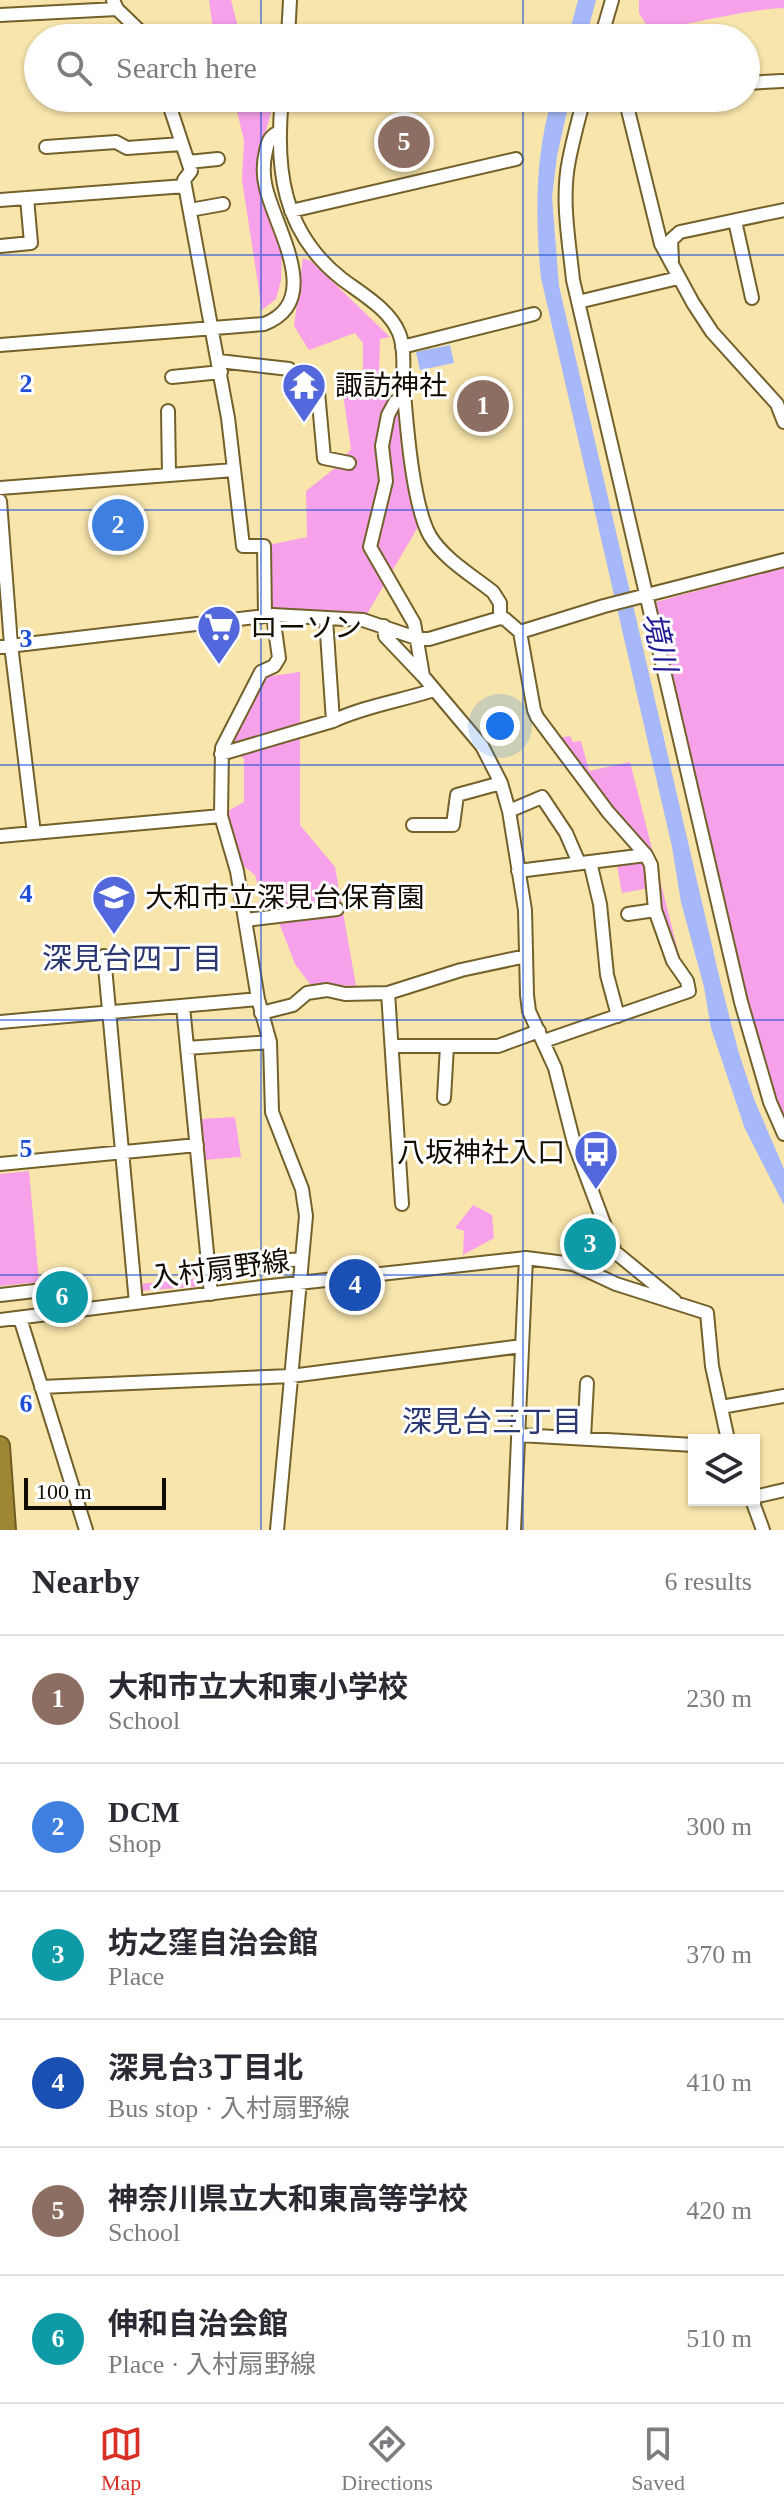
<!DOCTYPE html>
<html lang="en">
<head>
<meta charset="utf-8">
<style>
	:root { --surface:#fff; --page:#f2f2f3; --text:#2b2b33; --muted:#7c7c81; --line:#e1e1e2; --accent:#d93025 }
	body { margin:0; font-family:"Times New Roman","Noto Sans JP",serif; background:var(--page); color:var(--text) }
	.controls { position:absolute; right:24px; bottom:24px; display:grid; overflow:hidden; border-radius:0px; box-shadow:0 2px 6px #0004 }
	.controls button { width:72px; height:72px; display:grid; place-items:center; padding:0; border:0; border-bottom:2px solid var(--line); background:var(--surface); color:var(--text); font:40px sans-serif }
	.scale { position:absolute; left:24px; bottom:20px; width:142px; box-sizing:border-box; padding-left:8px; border:4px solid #130c00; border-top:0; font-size:22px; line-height:28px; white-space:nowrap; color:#130c00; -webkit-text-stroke:6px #fff; paint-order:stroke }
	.you { position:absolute; left:500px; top:726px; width:28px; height:28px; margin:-20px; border:6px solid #fff; border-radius:50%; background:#1a73e8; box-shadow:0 0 0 12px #1a73e833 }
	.badge { display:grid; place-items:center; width:52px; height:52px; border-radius:50%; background:var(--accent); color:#fff; font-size:26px; font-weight:700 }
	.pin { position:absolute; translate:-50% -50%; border:4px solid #fff; box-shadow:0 2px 8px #0006 }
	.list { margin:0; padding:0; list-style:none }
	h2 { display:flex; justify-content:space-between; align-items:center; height:104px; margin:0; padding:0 32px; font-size:34px }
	h2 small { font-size:26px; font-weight:400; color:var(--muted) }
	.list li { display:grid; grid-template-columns:52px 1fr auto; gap:24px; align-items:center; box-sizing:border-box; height:128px; padding:0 32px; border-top:2px solid var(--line) }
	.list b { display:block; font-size:30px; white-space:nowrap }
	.list p { margin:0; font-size:26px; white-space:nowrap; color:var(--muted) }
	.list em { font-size:26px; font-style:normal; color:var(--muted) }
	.icon { flex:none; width:44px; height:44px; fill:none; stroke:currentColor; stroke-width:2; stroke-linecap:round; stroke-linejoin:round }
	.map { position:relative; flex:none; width:784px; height:1530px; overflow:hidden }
	.search { position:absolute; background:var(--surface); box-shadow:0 2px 6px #0004; left:24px; right:24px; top:24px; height:88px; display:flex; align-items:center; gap:20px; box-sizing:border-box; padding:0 28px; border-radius:44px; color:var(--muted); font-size:30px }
	.sheet { height:872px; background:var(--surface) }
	nav { display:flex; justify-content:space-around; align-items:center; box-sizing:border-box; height:112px; border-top:2px solid var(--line); background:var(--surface); font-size:22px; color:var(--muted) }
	nav a { display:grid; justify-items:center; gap:4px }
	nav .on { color:var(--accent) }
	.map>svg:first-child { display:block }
	.green { fill:#f6a1ea }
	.water { fill:#a6b8f9 }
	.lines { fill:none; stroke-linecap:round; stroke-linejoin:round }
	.minor-casing { stroke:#72612b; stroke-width:16 }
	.highway-casing { stroke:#6e5b22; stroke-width:22 }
	.minor { stroke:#fff; stroke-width:12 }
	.highway { stroke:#9f8635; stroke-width:18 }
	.grid { fill:none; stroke:#1d4ed8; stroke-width:2; stroke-opacity:0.55 }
	.labels { text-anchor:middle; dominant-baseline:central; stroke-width:6; stroke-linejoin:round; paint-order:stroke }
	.poi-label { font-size:28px; fill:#130c00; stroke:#fff; text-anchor:start }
	.street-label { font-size:28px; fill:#130c00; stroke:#fff }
	.water-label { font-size:30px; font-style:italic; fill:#1f1a94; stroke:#fff }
	.neighbourhood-label { font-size:30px; fill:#2c3872; stroke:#fff }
	.grid-label { font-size:26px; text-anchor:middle; font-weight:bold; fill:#1d4ed8; stroke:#fff; stroke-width:6; stroke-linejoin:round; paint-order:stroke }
</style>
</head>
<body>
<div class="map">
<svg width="784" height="1530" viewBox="0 0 784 1530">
	<rect width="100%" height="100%" fill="#f8e5ac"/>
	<path class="green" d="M 209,0 L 231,0 L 238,27 L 265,38 L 214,38 Z
		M 639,0 L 784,0 L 784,8 C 738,10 694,25 649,29 L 639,13 Z
		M 236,108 L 256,111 L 272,109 L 262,145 L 258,185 L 282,253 L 281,280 L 276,299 L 262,310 L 242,180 L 244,140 Z
		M 303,258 L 311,261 L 390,337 L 380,339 L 379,375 L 381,397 L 401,405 L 407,467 L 418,527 L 367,614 L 270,607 L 269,545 L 307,537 L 306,491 L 334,469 L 351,449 L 343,394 L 363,375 L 363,343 L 355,333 L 309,350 L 294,326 Z
		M 784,567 L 784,1123 L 777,1109 L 747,1000 L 652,603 Z
		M 300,672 L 300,825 L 335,867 L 356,986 L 310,984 L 295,964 L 278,920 L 253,927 L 248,906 L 263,901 L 255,875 L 238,862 L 226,812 L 244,802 L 244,759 L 228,746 L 264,677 Z
		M 570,736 L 573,742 L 581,741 L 589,771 L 630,762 L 682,967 L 658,907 L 657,866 L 649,850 L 617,815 L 558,738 Z
		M 641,856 L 648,866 L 650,888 L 622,893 L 616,860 Z
		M 235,1117 L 241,1157 L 203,1160 L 200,1119 Z
		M 29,1171 L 39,1282 L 0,1286 L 0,1174 Z
		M 473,1205 L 492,1215 L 494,1238 L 463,1255 L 464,1231 L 455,1228 Z
		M 255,1266 L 255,1276 L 216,1282 L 215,1271 Z
		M 202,1278 L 204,1286 L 139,1291 L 139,1284 Z"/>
	<path class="water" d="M 578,0 L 596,0 L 586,38 L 568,38 Z
		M 552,98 L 570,98 L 557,156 L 552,197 L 559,286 L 720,980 L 738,1050 L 754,1099 L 784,1169 L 784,1205 L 745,1129 L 711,1028 L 704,987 L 681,902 L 672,847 L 541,278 C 535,218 535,156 552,98 Z
		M 450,345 L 454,363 L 420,370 L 416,352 Z"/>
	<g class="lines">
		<g class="minor-casing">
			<path id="minor" d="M 113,0 L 117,9 L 147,38
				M 0,15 L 117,9
				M 288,38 L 290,0
				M 601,38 L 612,0
				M 746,83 L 782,81
				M 167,98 L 191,171 L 184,180 L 228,418 L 243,546 L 264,546 L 265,615
				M 282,98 C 275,168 282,232 342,279 C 362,294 389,309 399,333 C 406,351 402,373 404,393 C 407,429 413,506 430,536 C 444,559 473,576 493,592 L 500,603 L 500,618
				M 584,98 C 579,118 573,139 569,160 C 561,199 569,241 573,280 L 741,1002 L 770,1102 L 784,1134
				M 625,98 L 661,244 L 693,303 L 712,332 L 777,404 L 784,422
				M 46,147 L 116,142 L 127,148 L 181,144
				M 188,162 L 218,159
				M 0,200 L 185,186
				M 190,210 L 223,204
				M 291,211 L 516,159
				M 735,221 L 752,298
				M 0,246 L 31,243 L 27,198
				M 672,261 L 671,240 L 680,232 L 784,210
				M 578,302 L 678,278
				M 0,345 L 264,324 C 324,301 276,230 266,188 C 263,176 263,163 266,151 C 268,141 270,136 279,132
				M 402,347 L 534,314
				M 219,361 L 289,369 L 298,396 L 318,392 L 324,458 L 349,463
				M 172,377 L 221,372
				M 404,398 L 395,402 L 388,415 L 382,446 L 386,481 L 370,547 L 414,623 L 423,676 L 482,746 L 501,783 L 509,811 L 525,910 L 527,995 L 529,1011 L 555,1068 L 574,1143 L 611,1242 L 615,1252 L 675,1301
				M 168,411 L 169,475
				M 0,488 L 234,470
				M 0,501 L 11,645 L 34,833
				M 273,615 L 279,658 L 274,666 L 261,672 L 222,748 L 221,816 L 237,871 L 258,999 L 270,1042 L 272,1112 L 302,1189 L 306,1216 L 277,1530
				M 326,619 L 333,721 C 365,706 400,701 434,690
				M 384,626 L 385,636 L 423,676
				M 520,632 L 534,710 L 537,717 L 608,812 L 646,855 L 651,865 L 655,910 L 673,961 L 687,981 L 689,991 L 544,1041
				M 0,647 L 273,615 L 363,620 L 419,639 L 429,639 L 500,618 L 505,619 L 520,632 L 604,606 L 784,560
				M 221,754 L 333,721
				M 509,811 L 542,797 L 566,833 L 579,863
				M 413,825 L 453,825 L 457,795 L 501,783
				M 0,836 L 221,816
				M 590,862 L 600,904 L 607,975 L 618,1016
				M 518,871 L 646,855
				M 628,914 L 655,910
				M 245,920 L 337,909
				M 104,956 L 136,1303
				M 388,993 L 402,1204
				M 183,1006 L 211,1294
				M 261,1013 L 293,1005 L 307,993 L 327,990 L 345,994 L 388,993 L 461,970 L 526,956
				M 0,1022 L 258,999
				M 392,1046 L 498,1046 L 539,1031
				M 187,1048 L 270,1042
				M 444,1098 L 447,1046
				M 0,1164 L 197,1145
				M 209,1267 L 302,1259
				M 0,1295 L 43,1290
				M 20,1318 L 86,1530
				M 0,1320 L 262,1287 L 526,1258 L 573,1264 L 616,1284 L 707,1313 L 712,1366 L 728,1440
				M 41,1387 L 291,1376 L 522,1346
				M 721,1407 L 784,1396
				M 519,1435 L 694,1445
				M 584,1438 L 587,1383
				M 754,1497 L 784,1490
				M 752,1500 L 763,1530
				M 514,1530 L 526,1258"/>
		</g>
		<g class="highway-casing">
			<path id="highway" d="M 0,1446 L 6,1530"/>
		</g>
		<use href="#minor" class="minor"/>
		<use href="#highway" class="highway"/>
	</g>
	<path class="grid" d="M 261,0 L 261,38M 523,0 L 523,38M 261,98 L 261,1530M 523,98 L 523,1530M 0,255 L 784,255M 0,510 L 784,510M 0,765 L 784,765M 0,1020 L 784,1020M 0,1275 L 784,1275"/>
	<defs>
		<g id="temple-pin" transform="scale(2.3)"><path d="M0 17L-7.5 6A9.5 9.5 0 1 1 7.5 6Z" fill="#5468de" stroke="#fff"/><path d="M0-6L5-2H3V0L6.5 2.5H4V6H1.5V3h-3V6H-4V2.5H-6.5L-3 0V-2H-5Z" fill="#fff"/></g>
		<g id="supermarket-pin" transform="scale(2.3)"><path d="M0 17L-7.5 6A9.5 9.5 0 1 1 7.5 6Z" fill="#5468de" stroke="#fff"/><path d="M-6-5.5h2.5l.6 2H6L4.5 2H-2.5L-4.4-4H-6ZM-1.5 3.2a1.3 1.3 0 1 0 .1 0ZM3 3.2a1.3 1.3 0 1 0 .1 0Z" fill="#fff"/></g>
		<g id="school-pin" transform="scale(2.3)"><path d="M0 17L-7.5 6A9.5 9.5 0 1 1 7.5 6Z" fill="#5468de" stroke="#fff"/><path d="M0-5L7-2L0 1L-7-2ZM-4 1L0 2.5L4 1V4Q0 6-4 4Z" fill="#fff"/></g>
		<g id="bus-pin" transform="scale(2.3)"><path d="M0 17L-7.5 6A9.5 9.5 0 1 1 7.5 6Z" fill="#5468de" stroke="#fff"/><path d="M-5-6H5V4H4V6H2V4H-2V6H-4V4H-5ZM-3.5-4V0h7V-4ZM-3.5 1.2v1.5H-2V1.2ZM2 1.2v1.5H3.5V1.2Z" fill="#fff"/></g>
	</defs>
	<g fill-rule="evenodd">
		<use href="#temple-pin" x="304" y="385"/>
		<use href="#supermarket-pin" x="219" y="627"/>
		<use href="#school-pin" x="114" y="897"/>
		<use href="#bus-pin" x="596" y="1152"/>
	</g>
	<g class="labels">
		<g class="poi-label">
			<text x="335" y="385">諏訪神社</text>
			<text x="250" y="627">ローソン</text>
			<text x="145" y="897">大和市立深見台保育園</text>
			<text x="565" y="1152" text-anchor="end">八坂神社入口</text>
		</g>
		<g class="street-label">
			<text transform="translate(220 1269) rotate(-7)">入村扇野線</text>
		</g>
		<g class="water-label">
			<text transform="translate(660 642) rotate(77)">境川</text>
		</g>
		<g class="neighbourhood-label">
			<text x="132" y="958">深見台四丁目</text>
			<text x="492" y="1421">深見台三丁目</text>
		</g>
	</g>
	<g class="grid-label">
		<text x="26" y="392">2</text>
		<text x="26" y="647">3</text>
		<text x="26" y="902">4</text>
		<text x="26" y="1157">5</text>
		<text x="26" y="1412">6</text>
	</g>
</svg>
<div class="controls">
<button><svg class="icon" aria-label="layers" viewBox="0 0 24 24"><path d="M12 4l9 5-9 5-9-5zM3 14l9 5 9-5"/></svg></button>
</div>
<div class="scale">100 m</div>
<div class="you"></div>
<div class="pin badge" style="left:483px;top:406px;background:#8d6e63">1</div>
<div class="pin badge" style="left:118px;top:525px;background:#3f7fe0">2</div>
<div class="pin badge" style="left:590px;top:1244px;background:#0f9aa8">3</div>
<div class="pin badge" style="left:355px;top:1285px;background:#1a4fb4">4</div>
<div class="pin badge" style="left:404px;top:142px;background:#8d6e63">5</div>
<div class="pin badge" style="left:62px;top:1297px;background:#0f9aa8">6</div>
<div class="search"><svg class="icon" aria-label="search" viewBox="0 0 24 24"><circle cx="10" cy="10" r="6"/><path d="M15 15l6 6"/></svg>Search here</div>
</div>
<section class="sheet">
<h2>Nearby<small>6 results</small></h2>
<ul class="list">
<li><span class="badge" style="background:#8d6e63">1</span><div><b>大和市立大和東小学校</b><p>School</p></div><em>230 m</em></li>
<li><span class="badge" style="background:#3f7fe0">2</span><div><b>DCM</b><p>Shop</p></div><em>300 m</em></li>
<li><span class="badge" style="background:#0f9aa8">3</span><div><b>坊之窪自治会館</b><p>Place</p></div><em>370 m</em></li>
<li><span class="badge" style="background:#1a4fb4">4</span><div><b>深見台3丁目北</b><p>Bus stop · 入村扇野線</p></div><em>410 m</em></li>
<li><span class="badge" style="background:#8d6e63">5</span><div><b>神奈川県立大和東高等学校</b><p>School</p></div><em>420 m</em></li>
<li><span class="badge" style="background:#0f9aa8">6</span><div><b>伸和自治会館</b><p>Place · 入村扇野線</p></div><em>510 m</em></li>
</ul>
</section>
<nav>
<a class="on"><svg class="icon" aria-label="map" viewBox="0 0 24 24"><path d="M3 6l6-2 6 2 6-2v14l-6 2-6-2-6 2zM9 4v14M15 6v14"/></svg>Map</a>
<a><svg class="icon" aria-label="directions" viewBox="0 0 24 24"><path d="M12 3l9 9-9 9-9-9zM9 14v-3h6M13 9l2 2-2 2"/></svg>Directions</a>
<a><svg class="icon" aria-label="saved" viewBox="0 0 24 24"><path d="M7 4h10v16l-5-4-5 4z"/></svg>Saved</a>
</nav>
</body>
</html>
